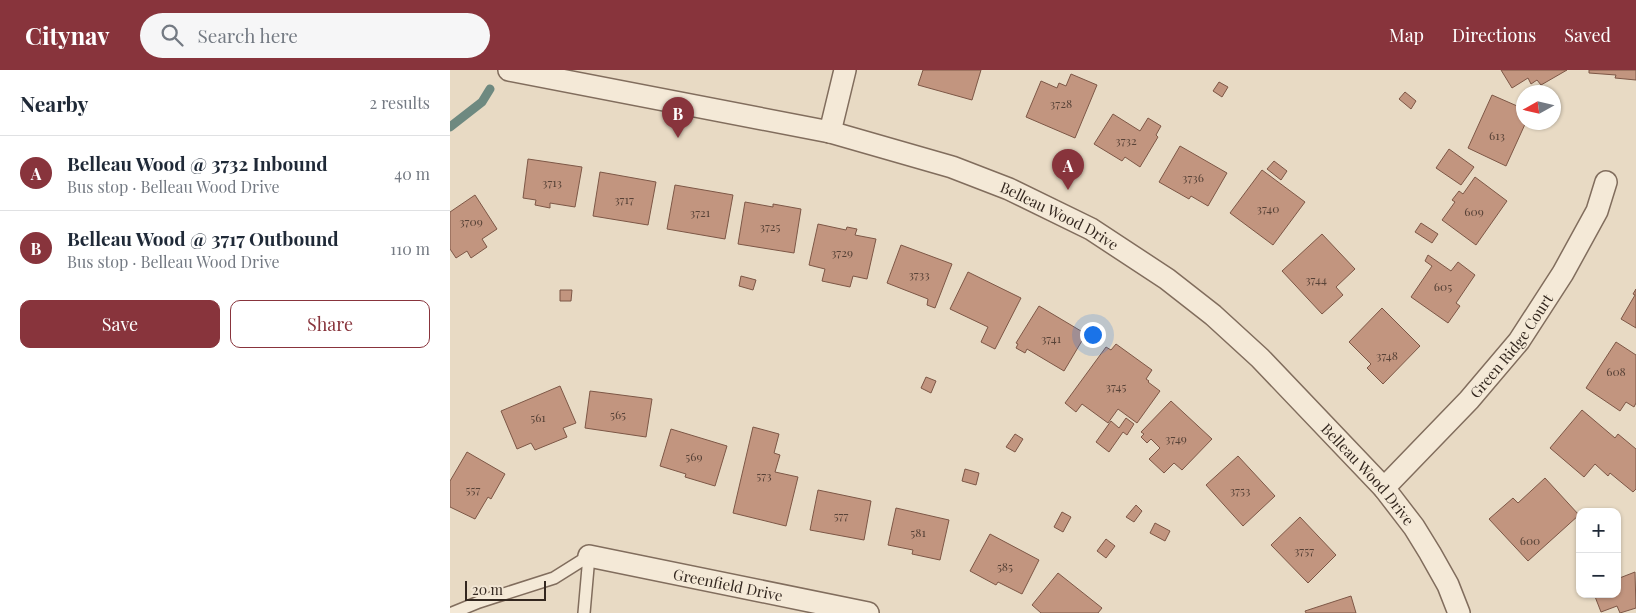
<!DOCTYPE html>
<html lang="en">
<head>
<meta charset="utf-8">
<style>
	:root { --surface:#fff; --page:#f6f6f7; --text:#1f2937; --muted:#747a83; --line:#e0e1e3; --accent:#88343c }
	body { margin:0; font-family:"Playfair Display",serif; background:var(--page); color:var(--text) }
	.controls { position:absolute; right:15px; bottom:15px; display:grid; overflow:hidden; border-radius:10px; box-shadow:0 1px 4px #0004 }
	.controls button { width:45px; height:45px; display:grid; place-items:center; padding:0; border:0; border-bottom:1px solid var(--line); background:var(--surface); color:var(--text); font:25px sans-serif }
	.compass { position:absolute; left:1066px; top:15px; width:45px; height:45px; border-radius:50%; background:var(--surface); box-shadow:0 1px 4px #0004; rotate:262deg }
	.scale { position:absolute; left:15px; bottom:12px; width:81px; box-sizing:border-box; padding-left:5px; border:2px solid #33271f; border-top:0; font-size:14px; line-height:18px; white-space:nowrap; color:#33271f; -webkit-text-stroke:4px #f1e5d3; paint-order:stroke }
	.you { position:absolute; left:642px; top:264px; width:18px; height:18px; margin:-12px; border:4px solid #fff; border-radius:50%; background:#1a73e8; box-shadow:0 0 0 8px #1a73e833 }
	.badge { display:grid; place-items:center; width:32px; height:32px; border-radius:50%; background:var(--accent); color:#fff; font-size:16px; font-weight:700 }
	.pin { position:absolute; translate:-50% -41px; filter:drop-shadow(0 1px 2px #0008) }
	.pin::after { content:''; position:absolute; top:26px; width:18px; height:15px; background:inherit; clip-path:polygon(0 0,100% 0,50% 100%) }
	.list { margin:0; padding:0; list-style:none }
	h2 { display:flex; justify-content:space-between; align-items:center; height:65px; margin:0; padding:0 20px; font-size:21px }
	h2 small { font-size:16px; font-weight:400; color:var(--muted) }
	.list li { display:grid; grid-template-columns:32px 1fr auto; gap:15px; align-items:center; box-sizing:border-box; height:75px; padding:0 20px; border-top:1px solid var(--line) }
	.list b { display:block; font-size:19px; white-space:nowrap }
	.list p { margin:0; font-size:16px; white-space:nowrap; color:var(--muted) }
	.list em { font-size:16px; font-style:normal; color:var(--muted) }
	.actions { display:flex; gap:10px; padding:15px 20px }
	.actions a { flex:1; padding:11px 0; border:1px solid var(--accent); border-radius:10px; text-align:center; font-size:18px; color:var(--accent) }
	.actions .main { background:var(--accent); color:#fff }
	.icon { flex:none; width:28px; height:28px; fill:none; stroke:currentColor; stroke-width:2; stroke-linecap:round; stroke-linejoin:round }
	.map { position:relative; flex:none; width:1186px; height:543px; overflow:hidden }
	header { display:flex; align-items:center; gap:30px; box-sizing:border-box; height:70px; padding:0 25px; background:var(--accent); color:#fff }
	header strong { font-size:24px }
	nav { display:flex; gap:28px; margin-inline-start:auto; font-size:18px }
	.search { width:350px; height:45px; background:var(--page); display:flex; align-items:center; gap:12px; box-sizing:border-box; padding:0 18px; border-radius:28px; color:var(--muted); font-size:19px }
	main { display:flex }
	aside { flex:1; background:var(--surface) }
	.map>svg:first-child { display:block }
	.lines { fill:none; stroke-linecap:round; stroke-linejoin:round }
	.stream { stroke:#6e8980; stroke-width:9 }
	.building { fill:#c2957f; stroke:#7d5746 }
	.service-casing { stroke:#816d5d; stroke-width:14 }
	.minor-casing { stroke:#816d5d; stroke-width:24 }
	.service { stroke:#f4e9d7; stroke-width:11 }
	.minor { stroke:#f4e9d7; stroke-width:21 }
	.labels { text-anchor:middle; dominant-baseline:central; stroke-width:4; stroke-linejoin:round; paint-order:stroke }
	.number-label { font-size:12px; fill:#574237 }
	.street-label { font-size:15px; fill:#33271f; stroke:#f1e5d3 }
</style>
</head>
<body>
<header>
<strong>Citynav</strong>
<div class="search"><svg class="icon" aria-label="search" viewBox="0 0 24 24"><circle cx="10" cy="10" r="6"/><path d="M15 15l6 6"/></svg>Search here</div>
<nav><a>Map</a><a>Directions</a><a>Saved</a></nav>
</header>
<main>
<aside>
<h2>Nearby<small>2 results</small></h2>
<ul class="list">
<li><span class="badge">A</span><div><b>Belleau Wood @ 3732 Inbound</b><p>Bus stop · Belleau Wood Drive</p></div><em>40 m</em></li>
<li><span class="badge">B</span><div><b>Belleau Wood @ 3717 Outbound</b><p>Bus stop · Belleau Wood Drive</p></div><em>110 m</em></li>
</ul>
<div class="actions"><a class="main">Save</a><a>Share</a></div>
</aside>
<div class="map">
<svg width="1186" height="543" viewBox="0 0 1186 543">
	<rect width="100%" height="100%" fill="#e8dac4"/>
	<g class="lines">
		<path class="stream" d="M 0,57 L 32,32 L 40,19"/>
	</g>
	<path class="building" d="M 473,0 L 531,0 L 522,30 L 468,15 Z
		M 1051,0 L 1117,0 L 1091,15 L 1087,10 L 1081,14 L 1078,8 L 1062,18 Z
		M 1139,0 L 1186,0 L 1186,10 L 1165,8 L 1166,5 L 1139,3 Z
		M 621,4 L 647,15 L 625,68 L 576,47 L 591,11 L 607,18 L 609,13 L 616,16 Z
		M 769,12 L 778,17 L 772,27 L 763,21 Z
		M 955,22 L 966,31 L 961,39 L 949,29 Z
		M 1042,25 L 1074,39 L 1074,52 L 1076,52 L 1056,96 L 1018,78 Z
		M 663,44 L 690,61 L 698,48 L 711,56 L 706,65 L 708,67 L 690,97 L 675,87 L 672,91 L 644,74 Z
		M 730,76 L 777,103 L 758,136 L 741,126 L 739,129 L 709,112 Z
		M 999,79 L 1024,97 L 1011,115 L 986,98 Z
		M 78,89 L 132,97 L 125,137 L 100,133 L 100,138 L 85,135 L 86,130 L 73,128 Z
		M 824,91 L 837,101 L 831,110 L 817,99 Z
		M 812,100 L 855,132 L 823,175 L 780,143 Z
		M 150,102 L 206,112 L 198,155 L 143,146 Z
		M 1025,107 L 1057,131 L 1026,175 L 992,150 L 1005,132 L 1002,130 L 1009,121 L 1013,124 Z
		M 225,115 L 283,125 L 275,169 L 217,159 Z
		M 25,125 L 47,159 L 32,169 L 37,177 L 21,188 L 17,181 L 6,188 L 0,179 L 0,142 Z
		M 295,132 L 323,137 L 323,134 L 351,139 L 344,183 L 288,174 Z
		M 971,153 L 988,164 L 982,173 L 965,162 Z
		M 368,154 L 396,160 L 397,157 L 407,159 L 405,165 L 426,169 L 417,209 L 403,206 L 400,217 L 372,211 L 375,199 L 359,195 Z
		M 872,164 L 905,199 L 886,217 L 893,225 L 872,244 L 832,201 Z
		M 451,175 L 502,194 L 485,238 L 477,235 L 478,229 L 437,213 Z
		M 978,185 L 1001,201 L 1008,192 L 1025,205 L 1006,233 L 1010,236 L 998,253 L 961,227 L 982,196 L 975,191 Z
		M 518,202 L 571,228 L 545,279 L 531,272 L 538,257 L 500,239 Z
		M 291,206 L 306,210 L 303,220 L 289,216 Z
		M 1186,219 L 1186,258 L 1171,249 L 1185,225 L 1183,224 Z
		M 110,220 L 122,220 L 121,231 L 110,231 Z
		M 589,236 L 636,264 L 614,301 L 577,279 L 575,283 L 566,278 L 568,274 L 566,273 Z
		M 932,238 L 970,276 L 933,314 L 917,298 L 921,294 L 899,272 Z
		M 1166,272 L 1186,285 L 1186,333 L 1184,337 L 1176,332 L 1170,341 L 1136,318 Z
		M 666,274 L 702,300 L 696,309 L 699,311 L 698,312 L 710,321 L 687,353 L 668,339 L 658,353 L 632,334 L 626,342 L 615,333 L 656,277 L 661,280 Z
		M 476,307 L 486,311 L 481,323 L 471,318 Z
		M 110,316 L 126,353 L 113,358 L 117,367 L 85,380 L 81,373 L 67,379 L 51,341 Z
		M 140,321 L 202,329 L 196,367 L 135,358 Z
		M 721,331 L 762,369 L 732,400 L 724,393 L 714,403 L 699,389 L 710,378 L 701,369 L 697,373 L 691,367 L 694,364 L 691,362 Z
		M 1132,340 L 1165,368 L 1168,364 L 1186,379 L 1186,419 L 1183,422 L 1160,403 L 1158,406 L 1145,394 L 1134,407 L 1100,378 Z
		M 676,348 L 684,354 L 677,365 L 673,362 L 659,382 L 646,372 L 661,351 L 669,358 Z
		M 303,357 L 329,364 L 324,383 L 330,385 L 325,402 L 348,407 L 336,456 L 283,443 Z
		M 221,359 L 277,376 L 265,416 L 235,407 L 236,404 L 210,396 Z
		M 565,364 L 573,369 L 565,382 L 556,377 Z
		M 17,382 L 55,404 L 41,429 L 38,427 L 25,449 L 0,437 L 0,411 Z
		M 788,386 L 825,426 L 793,456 L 756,415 Z
		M 515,399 L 529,403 L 526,415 L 512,411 Z
		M 1095,408 L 1129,445 L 1078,491 L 1039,449 L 1063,428 L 1068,433 Z
		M 368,420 L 421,431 L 414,470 L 360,460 Z
		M 686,435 L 692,441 L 684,452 L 676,447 Z
		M 446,438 L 499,450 L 490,490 L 462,484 L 463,480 L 438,475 Z
		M 612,442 L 621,447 L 613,462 L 604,457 Z
		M 850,447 L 886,485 L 858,513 L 821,475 Z
		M 705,453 L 720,461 L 715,471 L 700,463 Z
		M 540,464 L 589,490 L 572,524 L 548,512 L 546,515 L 520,501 Z
		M 656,469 L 665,476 L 656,488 L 647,481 Z
		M 1185,502 L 1186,538 L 1170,543 L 1167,536 L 1151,542 L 1144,524 L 1167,524 L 1167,509 Z
		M 608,503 L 652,538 L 648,543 L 591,543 L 582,535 Z
		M 901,526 L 906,543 L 856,543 L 855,541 Z"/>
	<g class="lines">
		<g class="service-casing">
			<path id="service" d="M 2,543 L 29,532 L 104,508 L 139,486
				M 134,543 L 139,486"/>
		</g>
		<g class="minor-casing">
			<g id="minor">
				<path id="s1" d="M 59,0 L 380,62 L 502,97 L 559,119 L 641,159 L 717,209 L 763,245 L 810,288 L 934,418 L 964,457 L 980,483 L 998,515 L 1009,543"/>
				<path d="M 380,62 L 395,0"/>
				<path id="s2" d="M 934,418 L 1019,330 L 1069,271 L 1113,203 L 1147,141 L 1156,112"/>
				<path id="s3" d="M 139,486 L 418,543"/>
			</g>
		</g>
		<use href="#service" class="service"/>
		<use href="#minor" class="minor"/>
	</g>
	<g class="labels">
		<g class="number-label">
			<text x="611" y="33">3728</text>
			<text x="1047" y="65">613</text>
			<text x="676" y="70">3732</text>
			<text x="743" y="107">3736</text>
			<text x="102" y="112">3713</text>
			<text x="174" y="129">3717</text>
			<text x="818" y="138">3740</text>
			<text x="1024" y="141">609</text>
			<text x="250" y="142">3721</text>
			<text x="21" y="151">3709</text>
			<text x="320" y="156">3725</text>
			<text x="392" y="182">3729</text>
			<text x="469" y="204">3733</text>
			<text x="866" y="209">3744</text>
			<text x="993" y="216">605</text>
			<text x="601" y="268">3741</text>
			<text x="937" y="285">3748</text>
			<text x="1166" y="301">608</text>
			<text x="666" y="316">3745</text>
			<text x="168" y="344">565</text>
			<text x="88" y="347">561</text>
			<text x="726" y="368">3749</text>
			<text x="244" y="386">569</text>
			<text x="314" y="405">573</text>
			<text x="23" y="419">557</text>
			<text x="790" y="420">3753</text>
			<text x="391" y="445">577</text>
			<text x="468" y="462">581</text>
			<text x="1080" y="470">600</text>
			<text x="854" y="480">3757</text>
			<text x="555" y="496">585</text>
		</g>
		<g class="street-label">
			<text stroke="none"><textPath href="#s1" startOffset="572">Belleau Wood Drive</textPath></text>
			<text stroke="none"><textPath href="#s2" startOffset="191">Green Ridge Court</textPath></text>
			<text stroke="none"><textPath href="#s1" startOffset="978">Belleau Wood Drive</textPath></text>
			<text stroke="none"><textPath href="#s3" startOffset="142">Greenfield Drive</textPath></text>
		</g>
	</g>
</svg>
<div class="controls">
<button>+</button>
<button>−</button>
</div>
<svg class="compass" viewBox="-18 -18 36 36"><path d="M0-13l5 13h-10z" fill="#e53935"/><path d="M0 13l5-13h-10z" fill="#747a83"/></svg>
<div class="scale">20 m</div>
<div class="you"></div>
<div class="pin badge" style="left:618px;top:120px">A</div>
<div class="pin badge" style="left:228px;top:68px">B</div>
</div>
</main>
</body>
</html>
